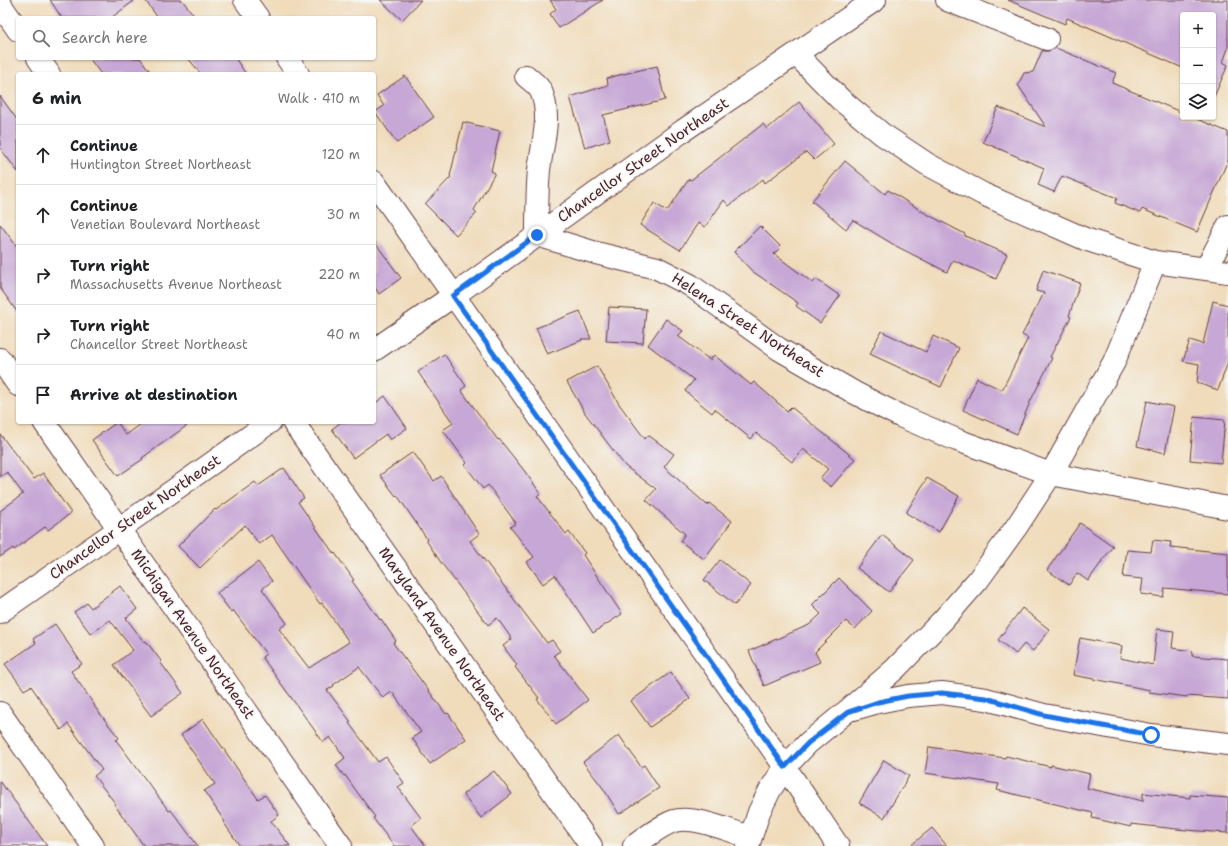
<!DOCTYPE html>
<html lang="en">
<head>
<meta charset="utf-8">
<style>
	:root { --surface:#fff; --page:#f6f6f6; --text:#202124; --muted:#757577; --line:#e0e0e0 }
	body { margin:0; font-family:"Shantell Sans",sans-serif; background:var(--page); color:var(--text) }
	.controls { position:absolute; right:12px; top:12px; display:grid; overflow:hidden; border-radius:4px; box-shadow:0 1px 3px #0004 }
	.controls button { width:36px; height:36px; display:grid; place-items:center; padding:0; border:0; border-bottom:1px solid var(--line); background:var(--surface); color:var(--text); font:20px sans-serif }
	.stop { position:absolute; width:12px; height:12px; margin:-9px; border:3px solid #1a73e8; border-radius:50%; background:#fff }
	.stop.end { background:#1a73e8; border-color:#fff; box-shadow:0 1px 4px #0008 }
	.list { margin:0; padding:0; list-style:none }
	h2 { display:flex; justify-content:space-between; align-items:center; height:52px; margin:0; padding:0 16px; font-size:17px }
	h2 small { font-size:13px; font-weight:400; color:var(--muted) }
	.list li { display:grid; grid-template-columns:26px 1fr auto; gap:12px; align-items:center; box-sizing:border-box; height:60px; padding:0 16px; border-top:1px solid var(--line) }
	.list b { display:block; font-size:15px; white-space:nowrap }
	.list p { margin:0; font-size:13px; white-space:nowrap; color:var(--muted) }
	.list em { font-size:13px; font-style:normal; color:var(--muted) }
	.icon { flex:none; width:22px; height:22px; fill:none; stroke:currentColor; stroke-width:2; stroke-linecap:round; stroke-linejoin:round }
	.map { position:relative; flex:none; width:1228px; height:846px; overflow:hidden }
	.search { position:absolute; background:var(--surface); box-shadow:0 1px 3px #0004; left:16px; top:16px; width:360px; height:44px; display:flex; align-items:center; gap:10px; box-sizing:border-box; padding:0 14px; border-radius:4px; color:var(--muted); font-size:15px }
	.panel { position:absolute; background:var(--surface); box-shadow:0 1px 3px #0004; left:16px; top:72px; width:360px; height:352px; border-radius:4px }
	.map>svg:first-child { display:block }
	.building { fill:#c7a7d5 }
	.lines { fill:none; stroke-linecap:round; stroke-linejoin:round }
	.minor-casing { stroke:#633b41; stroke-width:24 }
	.minor { stroke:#fff; stroke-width:22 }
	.route { stroke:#1a73e8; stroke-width:5 }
	.labels { text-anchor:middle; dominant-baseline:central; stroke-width:3; stroke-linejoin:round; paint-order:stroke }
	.street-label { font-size:15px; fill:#4a1f2b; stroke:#f6f6f2 }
</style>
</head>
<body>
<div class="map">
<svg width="1228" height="846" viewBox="0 0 1228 846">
	<rect width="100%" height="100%" fill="#f6f6f2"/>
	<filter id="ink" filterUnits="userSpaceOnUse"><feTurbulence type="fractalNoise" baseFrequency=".025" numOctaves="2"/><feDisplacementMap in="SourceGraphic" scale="8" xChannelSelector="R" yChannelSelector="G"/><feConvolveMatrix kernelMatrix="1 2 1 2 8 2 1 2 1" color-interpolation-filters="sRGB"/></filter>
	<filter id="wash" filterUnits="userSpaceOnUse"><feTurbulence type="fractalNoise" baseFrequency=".012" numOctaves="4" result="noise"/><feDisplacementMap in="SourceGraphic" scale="16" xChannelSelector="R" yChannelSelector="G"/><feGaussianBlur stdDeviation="0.9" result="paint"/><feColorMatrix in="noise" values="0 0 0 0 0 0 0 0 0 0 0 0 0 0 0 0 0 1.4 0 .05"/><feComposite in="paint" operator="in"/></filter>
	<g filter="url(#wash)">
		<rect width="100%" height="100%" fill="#f0dcbb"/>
		<g id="blocks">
			<path class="building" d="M 50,0 L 135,0 L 111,18 L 62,18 Z
				M 145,0 L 182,0 L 196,18 L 158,18 Z
				M 380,0 L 421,0 L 402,20 Z
				M 550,0 L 603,0 L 559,28 L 550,14 L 556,9 Z
				M 1008,0 L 1228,0 L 1228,49 L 1223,62 L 1228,65 L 1213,99 L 1213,15 L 1183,15 L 1183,68 L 1067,18 L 1065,24 Z
				M 1056,48 L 1116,73 L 1112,83 L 1183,113 L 1183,117 L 1192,117 L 1228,132 L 1228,160 L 1197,232 L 1142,209 L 1140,213 L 1115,203 L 1117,198 L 1062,176 L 1054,192 L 1038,185 L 1044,168 L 983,142 L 998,107 L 1046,127 L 1018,85 L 1024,73 L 1033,72 L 1042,51 L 1049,51 Z
				M 89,58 L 140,58 L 152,74 L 101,74 Z
				M 188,58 L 235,58 L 246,74 L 201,74 Z
				M 657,66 L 665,100 L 603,115 L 610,140 L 585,148 L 570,97 L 608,85 L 607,78 Z
				M 405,76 L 434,117 L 397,143 L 375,112 L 384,106 L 377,95 Z
				M 0,96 L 18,121 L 18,172 L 0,148 Z
				M 799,102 L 834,144 L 814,160 L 806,152 L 765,183 L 763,179 L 729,206 L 724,200 L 705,227 L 698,223 L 680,250 L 640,225 L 654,203 L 667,211 L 689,179 L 691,180 L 763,124 L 767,129 Z
				M 463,122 L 500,131 L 491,171 L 495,173 L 474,210 L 477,213 L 456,235 L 425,204 L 451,177 L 450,176 Z
				M 845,161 L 885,194 L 888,190 L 925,213 L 965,234 L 965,236 L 1007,254 L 996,279 L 953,260 L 947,272 L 896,246 L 853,220 L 846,229 L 812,201 Z
				M 0,224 L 18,248 L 18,313 L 0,288 Z
				M 760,226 L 781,247 L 774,254 L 813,283 L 816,279 L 840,296 L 820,323 L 796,306 L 798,303 L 752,271 L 734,252 Z
				M 374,241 L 401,278 L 379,294 L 374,286 Z
				M 1043,270 L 1080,283 L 1069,316 L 1071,317 L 1050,357 L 1052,358 L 1030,402 L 1017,434 L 963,410 L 977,378 L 1002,390 L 1028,338 L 1022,335 L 1044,293 L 1036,291 Z
				M 1213,301 L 1228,305 L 1228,362 L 1218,390 L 1197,383 L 1199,364 L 1183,361 L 1190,340 L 1203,344 Z
				M 609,307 L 646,309 L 643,343 L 606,341 Z
				M 580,311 L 591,339 L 581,339 L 582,340 L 547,354 L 536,328 Z
				M 666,319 L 683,331 L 678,336 L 710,360 L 714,355 L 751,385 L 754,382 L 787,411 L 791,407 L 855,459 L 831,487 L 820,478 L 828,469 L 803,449 L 792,462 L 756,433 L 751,439 L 715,409 L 712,413 L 685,391 L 694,380 L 648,345 Z
				M 881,331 L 926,352 L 933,336 L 959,348 L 941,387 L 870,354 Z
				M 444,354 L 466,386 L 461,390 L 498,440 L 499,439 L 523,469 L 541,494 L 537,496 L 566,534 L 569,532 L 585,553 L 583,555 L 622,614 L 593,633 L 555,575 L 543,584 L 527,562 L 534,557 L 510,527 L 516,523 L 488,485 L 483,489 L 465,465 L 467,463 L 443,430 L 453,423 L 418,372 Z
				M 597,366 L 619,404 L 645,439 L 648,435 L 674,454 L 664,467 L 707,505 L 709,503 L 732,521 L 704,559 L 680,541 L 685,534 L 646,500 L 656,489 L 625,466 L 585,413 L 567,382 Z
				M 385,396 L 407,428 L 390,440 L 386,434 L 353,458 L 332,429 L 341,422 L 374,422 L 374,404 Z
				M 1147,401 L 1174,407 L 1165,453 L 1137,446 Z
				M 1194,417 L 1225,420 L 1221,463 L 1190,460 Z
				M 117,422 L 126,435 L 144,422 L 192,422 L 142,458 L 143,459 L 118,476 L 92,440 Z
				M 0,434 L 34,479 L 43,473 L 71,513 L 48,530 L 45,527 L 14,550 L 13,548 L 0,557 L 0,511 L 23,494 L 7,472 L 0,477 Z
				M 413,452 L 434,481 L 441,476 L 479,534 L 470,541 L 547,643 L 552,640 L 560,651 L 554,655 L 588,700 L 556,724 L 537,699 L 539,698 L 515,667 L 517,665 L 503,646 L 512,639 L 497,618 L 488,625 L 440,561 L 426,540 L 427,539 L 397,495 L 396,496 L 380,475 Z
				M 284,468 L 304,498 L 298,502 L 334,554 L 335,553 L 354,580 L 352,581 L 380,620 L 381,619 L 396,641 L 393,643 L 446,714 L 448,713 L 466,739 L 430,764 L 412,738 L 421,732 L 392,692 L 383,698 L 359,667 L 333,685 L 334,686 L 327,690 L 351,722 L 349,723 L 378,762 L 386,757 L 404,783 L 398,787 L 421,818 L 411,826 L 426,846 L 394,846 L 373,818 L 375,817 L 345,775 L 344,776 L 336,765 L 345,758 L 330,737 L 323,742 L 262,657 L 266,654 L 233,610 L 231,612 L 217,593 L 258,562 L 272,581 L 262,589 L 287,623 L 279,629 L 309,668 L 349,642 L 322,603 L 320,604 L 272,535 L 259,544 L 245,525 L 200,568 L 178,546 L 215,509 L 216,510 L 255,482 L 258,486 Z
				M 927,478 L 959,496 L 939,532 L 906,513 Z
				M 1080,523 L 1113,546 L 1088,581 L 1077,573 L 1069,585 L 1047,570 Z
				M 882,535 L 914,560 L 889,592 L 857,568 Z
				M 1153,540 L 1171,542 L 1170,547 L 1228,553 L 1228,594 L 1165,588 L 1163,597 L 1141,594 L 1143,579 L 1123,577 L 1127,550 L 1151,552 Z
				M 720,560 L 751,585 L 735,605 L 704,580 Z
				M 839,578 L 872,611 L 855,629 L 846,621 L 815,652 L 820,662 L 764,686 L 749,651 L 809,625 L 821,614 L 812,605 Z
				M 120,586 L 137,609 L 126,618 L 144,642 L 146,641 L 161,661 L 160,662 L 183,693 L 151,716 L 114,665 L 133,650 L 110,620 L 91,634 L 74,612 L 87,603 L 91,608 Z
				M 1022,608 L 1050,630 L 1033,651 L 1024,644 L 1016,654 L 998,640 Z
				M 55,624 L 82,664 L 71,671 L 95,706 L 94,706 L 119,738 L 116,740 L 169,811 L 171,810 L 198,846 L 144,846 L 114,804 L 115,803 L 94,776 L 102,770 L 68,724 L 61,730 L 31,686 L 24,690 L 5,664 L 36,643 L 33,639 Z
				M 1157,629 L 1174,631 L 1172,648 L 1193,651 L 1192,656 L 1228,659 L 1228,699 L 1187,696 L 1187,697 L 1149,692 L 1150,690 L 1073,675 L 1080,638 L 1122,646 L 1120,658 L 1153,665 Z
				M 671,672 L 690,699 L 650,727 L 631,701 Z
				M 203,719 L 258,799 L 265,795 L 279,815 L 271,821 L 290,846 L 240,846 L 224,823 L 225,822 L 204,791 L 215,784 L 181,735 Z
				M 619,735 L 641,767 L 644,765 L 659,788 L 619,814 L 603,788 L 583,762 Z
				M 929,747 L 1005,758 L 1006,756 L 1051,767 L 1051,765 L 1090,774 L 1087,788 L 1143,801 L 1143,793 L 1190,798 L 1190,795 L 1228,798 L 1228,833 L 1186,830 L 1131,824 L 1131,827 L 1092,818 L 1093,813 L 997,790 L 999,784 L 925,773 Z
				M 884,760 L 909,776 L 884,818 L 859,803 Z
				M 494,771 L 512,794 L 481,818 L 463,794 Z
				M 0,781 L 26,817 L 47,846 L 0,846 Z
				M 932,828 L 947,846 L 910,846 Z"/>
		</g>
	</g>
	<g filter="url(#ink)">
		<use href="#blocks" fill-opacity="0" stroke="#633b41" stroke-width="1"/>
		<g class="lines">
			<g class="minor-casing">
				<path id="minor" d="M 245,0 L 258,18
					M 947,0 L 1047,39
					M 0,4 L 18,30
					M 796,54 L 840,99 L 882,134 L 927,164 L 983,194 L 1085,239 L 1155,262 L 1228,272
					M 38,58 L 49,74
					M 287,58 L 298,74
					M 526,76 C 530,80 538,85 541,91 C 552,117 542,144 539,170 C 537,192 537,214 537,235 L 596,253 L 657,268 L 690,285 L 779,349 L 855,393 L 900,416 L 957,440 L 1051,474 L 1228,508
					M 374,182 L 785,767 L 838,846
					M 1206,269 L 1228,226
					M 374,350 L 453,296 L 684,130 L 875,0
					M 0,359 L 18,385
					M 44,422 L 341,846
					M 293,422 L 591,846
					M 0,612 L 119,529 L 270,422
					M 854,709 L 878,702 L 908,696 L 942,693 L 986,699 L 1044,715 L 1151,735 L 1228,744
					M 0,713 L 93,846
					M 634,846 C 646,837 660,826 674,821 C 693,815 730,831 750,837
					M 748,846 L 759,812 L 770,790 L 785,767 L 808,743 L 847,711 L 895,669 L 943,620 L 978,580 L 1017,526 L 1051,474 L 1114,362 L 1155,262"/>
			</g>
			<use href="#minor" class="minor"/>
		</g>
	</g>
	<g class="lines" filter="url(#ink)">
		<path class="route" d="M 537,235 L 453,296 L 785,767 L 808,743 L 848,712 L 878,702 L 908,696 L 942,693 L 986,698 L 1044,715 L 1151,735"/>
	</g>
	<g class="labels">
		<g class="street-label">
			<text transform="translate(643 160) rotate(-35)">Chancellor Street Northeast</text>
			<text transform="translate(748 325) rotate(33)">Helena Street Northeast</text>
			<text transform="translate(135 517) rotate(-35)">Chancellor Street Northeast</text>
			<text transform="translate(193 634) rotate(55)">Michigan Avenue Northeast</text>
			<text transform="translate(442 634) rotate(55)">Maryland Avenue Northeast</text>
		</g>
	</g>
</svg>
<div class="controls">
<button>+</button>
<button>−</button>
<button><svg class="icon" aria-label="layers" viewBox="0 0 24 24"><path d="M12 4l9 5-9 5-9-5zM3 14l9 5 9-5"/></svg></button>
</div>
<div class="stop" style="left:1151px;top:735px"></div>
<div class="stop end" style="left:537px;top:235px"></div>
<div class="search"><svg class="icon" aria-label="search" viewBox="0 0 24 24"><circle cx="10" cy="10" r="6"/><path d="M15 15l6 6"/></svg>Search here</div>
<section class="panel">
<h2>6 min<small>Walk · 410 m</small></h2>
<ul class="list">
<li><svg class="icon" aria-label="ahead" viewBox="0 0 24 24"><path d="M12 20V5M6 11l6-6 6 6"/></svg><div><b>Continue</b><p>Huntington Street Northeast</p></div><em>120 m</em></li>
<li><svg class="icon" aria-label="ahead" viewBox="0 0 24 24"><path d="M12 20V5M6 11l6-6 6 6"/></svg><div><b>Continue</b><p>Venetian Boulevard Northeast</p></div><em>30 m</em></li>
<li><svg class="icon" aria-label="right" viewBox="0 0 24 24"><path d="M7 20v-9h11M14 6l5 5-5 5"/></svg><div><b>Turn right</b><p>Massachusetts Avenue Northeast</p></div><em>220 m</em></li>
<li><svg class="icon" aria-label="right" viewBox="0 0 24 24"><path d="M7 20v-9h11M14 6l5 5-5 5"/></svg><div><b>Turn right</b><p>Chancellor Street Northeast</p></div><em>40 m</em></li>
<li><svg class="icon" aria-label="arrive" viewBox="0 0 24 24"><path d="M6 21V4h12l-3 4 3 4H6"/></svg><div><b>Arrive at destination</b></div></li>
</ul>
</section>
</div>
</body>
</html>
